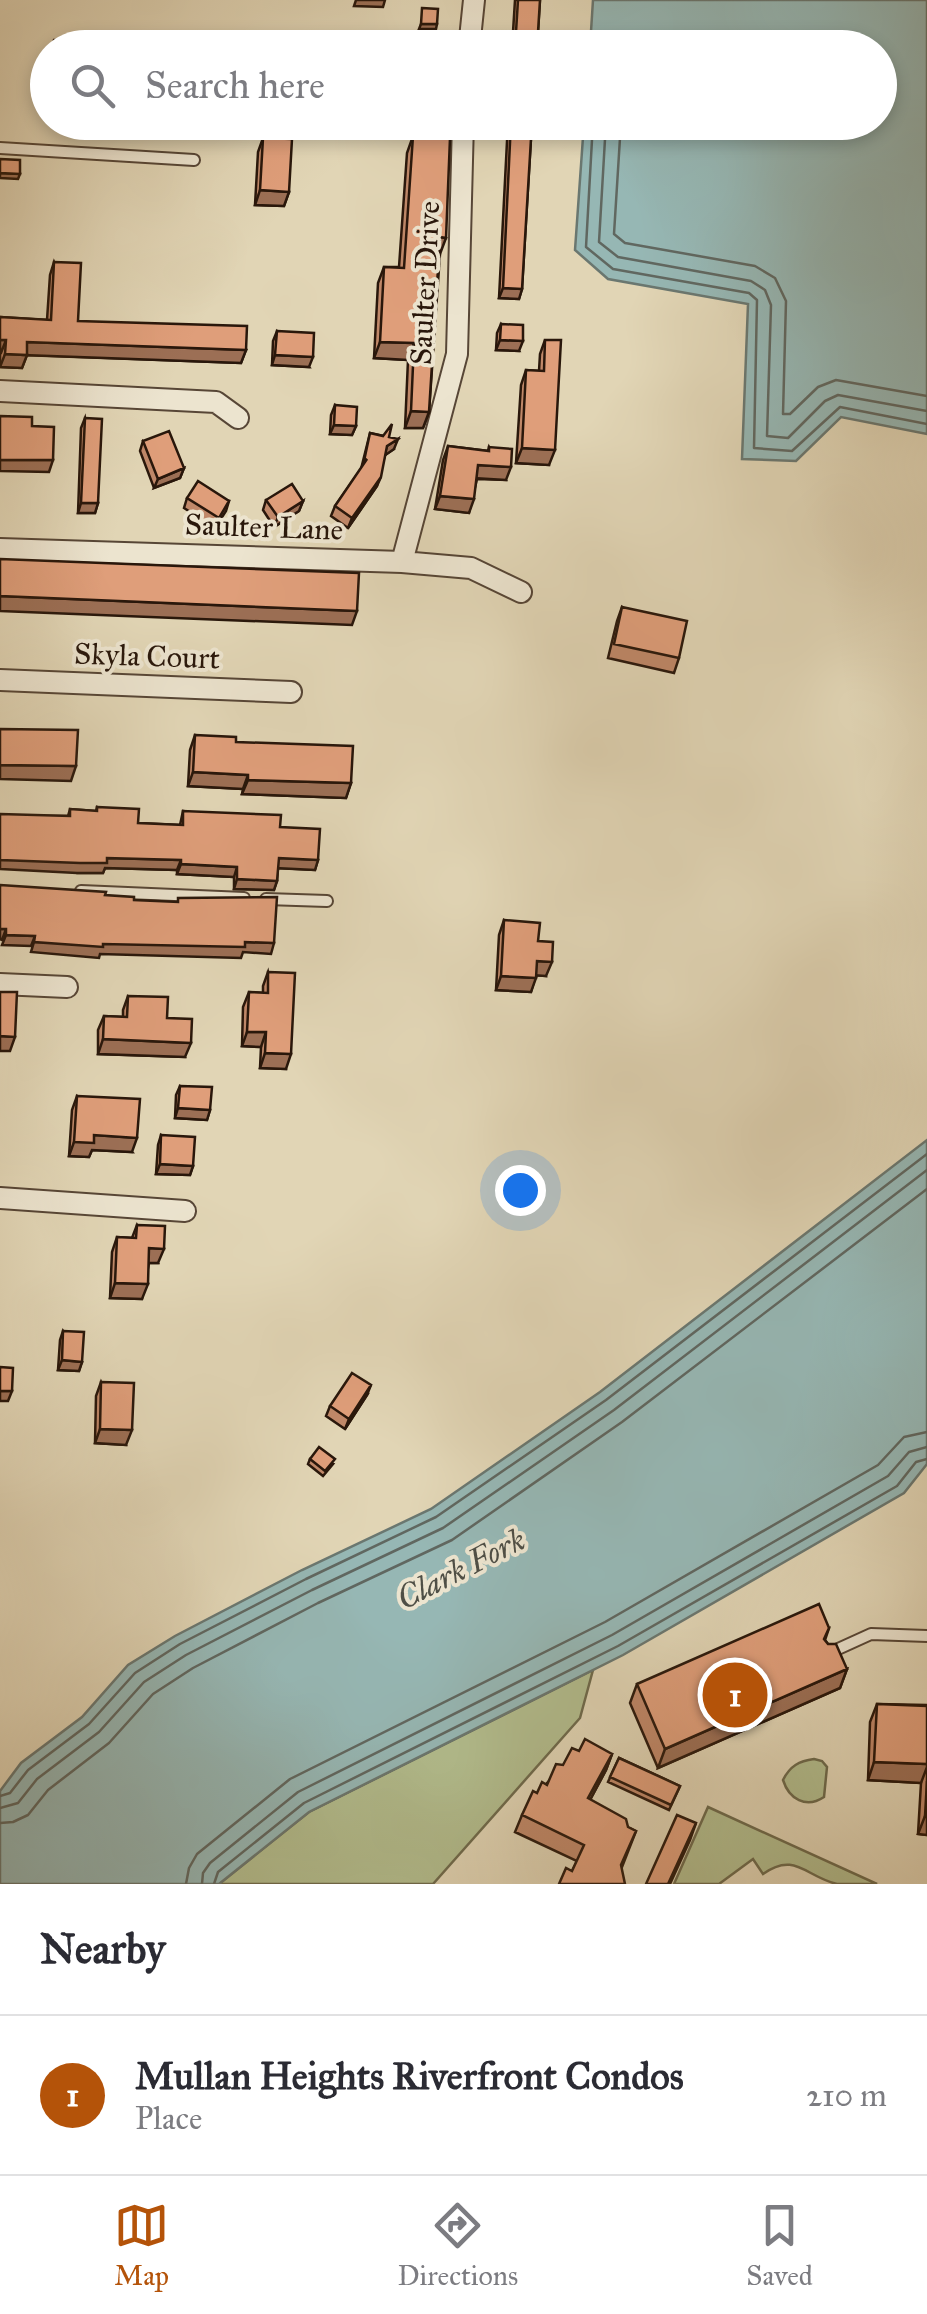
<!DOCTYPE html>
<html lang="en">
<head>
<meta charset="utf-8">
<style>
	:root { --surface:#fff; --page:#f2f2f3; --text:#2b2b33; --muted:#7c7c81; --line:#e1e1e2; --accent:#b45309 }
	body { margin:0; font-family:"IM FELL Great Primer",serif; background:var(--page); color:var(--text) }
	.you { position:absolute; left:520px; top:1190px; width:35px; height:35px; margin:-25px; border:8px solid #fff; border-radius:50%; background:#1a73e8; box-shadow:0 0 0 15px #1a73e833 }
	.badge { display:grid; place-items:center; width:65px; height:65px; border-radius:50%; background:var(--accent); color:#fff; font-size:32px; font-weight:700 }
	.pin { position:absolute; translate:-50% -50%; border:5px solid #fff; box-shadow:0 2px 10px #0006 }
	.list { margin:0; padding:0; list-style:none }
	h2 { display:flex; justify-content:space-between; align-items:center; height:130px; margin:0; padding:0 40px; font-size:42px }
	h2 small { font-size:32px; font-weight:400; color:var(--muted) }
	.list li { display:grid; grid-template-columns:65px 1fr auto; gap:30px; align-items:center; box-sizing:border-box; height:160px; padding:0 40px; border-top:2px solid var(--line) }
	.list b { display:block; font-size:38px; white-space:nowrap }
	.list p { margin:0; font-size:32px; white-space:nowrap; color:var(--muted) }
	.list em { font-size:32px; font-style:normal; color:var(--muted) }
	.icon { flex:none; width:55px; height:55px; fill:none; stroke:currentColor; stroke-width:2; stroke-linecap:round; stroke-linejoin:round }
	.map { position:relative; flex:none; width:927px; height:1884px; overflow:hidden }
	.search { position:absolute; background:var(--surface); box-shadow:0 5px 15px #0003; left:30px; right:30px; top:30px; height:110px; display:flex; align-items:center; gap:25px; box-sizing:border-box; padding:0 35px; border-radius:55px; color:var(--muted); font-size:38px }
	.sheet { height:290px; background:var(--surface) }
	nav { display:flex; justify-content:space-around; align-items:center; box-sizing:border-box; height:140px; border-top:2px solid var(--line); background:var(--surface); font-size:28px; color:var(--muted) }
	nav a { display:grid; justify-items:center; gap:5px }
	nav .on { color:var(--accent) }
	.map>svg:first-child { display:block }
	.green { fill:#b2bd8e; stroke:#6e6a4c; stroke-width:2.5 }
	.water { fill:#96b7b4; stroke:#6a7770; stroke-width:2.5 }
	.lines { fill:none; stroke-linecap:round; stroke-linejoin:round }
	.shore { stroke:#606760; stroke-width:2.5 }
	.lane-casing { stroke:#574636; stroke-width:14 }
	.street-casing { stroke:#574636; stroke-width:24 }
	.lane { stroke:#ece4cf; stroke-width:10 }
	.street { stroke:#ece4cf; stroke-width:20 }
	.wall { fill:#c08869; stroke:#29170b; stroke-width:2.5 }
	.shaded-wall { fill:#9c6f55; stroke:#29170b; stroke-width:2.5 }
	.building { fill:#df9e7a; stroke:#29170b; stroke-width:2.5 }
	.labels { text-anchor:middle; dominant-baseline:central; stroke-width:8; stroke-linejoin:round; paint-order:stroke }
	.street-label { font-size:30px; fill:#29170b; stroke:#ece4cf }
	.water-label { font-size:32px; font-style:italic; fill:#4f4f46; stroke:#ece4cf }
</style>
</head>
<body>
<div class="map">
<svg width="927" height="1884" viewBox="0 0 927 1884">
	<rect width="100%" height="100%" fill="#e1d5b5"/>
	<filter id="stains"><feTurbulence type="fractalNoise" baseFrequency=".002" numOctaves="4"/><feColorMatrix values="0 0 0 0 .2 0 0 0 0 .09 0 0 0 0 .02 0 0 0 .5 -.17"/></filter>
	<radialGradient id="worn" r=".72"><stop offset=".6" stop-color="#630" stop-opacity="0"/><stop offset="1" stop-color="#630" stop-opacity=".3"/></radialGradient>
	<path class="green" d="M 593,1670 L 580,1718 L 433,1884 L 219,1884 L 309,1812 Z
		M 814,1759 L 822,1761 L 827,1767 L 824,1797 C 806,1809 789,1799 783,1780 C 790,1766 799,1761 814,1759 Z
		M 708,1807 L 877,1884 C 865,1884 849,1884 837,1884 C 806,1877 795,1851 763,1874 L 753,1859 L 719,1884 L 674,1884 Z"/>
	<path class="water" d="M 593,0 L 927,0 L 927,434 L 841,417 L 796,461 L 742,459 L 748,304 L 608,279 L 575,250 L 584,123 L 880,122 L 880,48 L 590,47 Z
		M 927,1140 L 927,1464 L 904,1493 L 623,1655 L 309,1812 L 219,1884 L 0,1884 L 0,1791 L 21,1763 L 82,1717 L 128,1665 L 175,1636 L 302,1570 L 431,1509 L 600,1392 Z"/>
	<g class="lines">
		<path class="shore" d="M 593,122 L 586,247 L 613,269 L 749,293 L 757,300 L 754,448 L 792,451 L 840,407 L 927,424
			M 606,122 L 599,242 L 618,257 L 751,281 L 765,290 L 771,305 L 767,436 L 788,438 L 825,401 L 838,395 L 927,411
			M 621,122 L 614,234 L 625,243 L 755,266 L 775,278 L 786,301 L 783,414 L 790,414 L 818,387 L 836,380 L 927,396
			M 0,1796 L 10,1793 L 28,1770 L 89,1724 L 135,1673 L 180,1644 L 306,1579 L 436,1517 L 606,1400 L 927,1154
			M 0,1808 L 18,1803 L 37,1779 L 99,1732 L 144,1682 L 186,1655 L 312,1590 L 443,1528 L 614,1410 L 927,1170
			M 0,1823 L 13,1822 L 28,1815 L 48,1790 L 109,1743 L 153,1694 L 193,1668 L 318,1603 L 452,1540 L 622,1422 L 927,1189
			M 186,1884 L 189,1868 L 197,1854 L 290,1779 L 605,1622 L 878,1465 L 904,1437 L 927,1432
			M 202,1884 L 203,1873 L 210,1863 L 298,1792 L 612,1635 L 888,1476 L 909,1452 L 927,1447
			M 214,1884 L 218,1872 L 304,1803 L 618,1646 L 897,1486 L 916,1462 L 927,1459"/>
		<g class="lane-casing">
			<path id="lane" d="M 0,148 L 194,160
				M 81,891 L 244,898
				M 266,899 L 327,901
				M 827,1654 L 871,1634 L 927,1636"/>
		</g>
		<g class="street-casing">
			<path id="street" d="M 469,48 L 474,0
				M 0,391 L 216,402 L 238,418
				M 0,549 L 402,562 L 471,568 L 521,592
				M 402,562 L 457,354 L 463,122
				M 0,680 L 291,692
				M 0,984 L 67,987
				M 0,1198 L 185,1211"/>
		</g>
		<use href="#lane" class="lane"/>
		<use href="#street" class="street"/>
	</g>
	<path class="wall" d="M 515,0 L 540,0 L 537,48 L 512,48 Z
		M 508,122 L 532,122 L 522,289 L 519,299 L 499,298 Z
		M 413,136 L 440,254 L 429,412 L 423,428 L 405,428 L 408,360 L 374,358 L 378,283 L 384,267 L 399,267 L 407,153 Z
		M 263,138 L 289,192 L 284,206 L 255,205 L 258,152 Z
		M 54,262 L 78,321 L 246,350 L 241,363 L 27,355 L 22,368 L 0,367 L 0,317 L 47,320 L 50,275 Z
		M 501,324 L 519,351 L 496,350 L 497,333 Z
		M 277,331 L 309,367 L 272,365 L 273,341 Z
		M 545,340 L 549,465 L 516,463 L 521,385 L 526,370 L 539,371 L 540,354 Z
		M 335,405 L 356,426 L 352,435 L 330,434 L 331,415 Z
		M 85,418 L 98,503 L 95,513 L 78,513 L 81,428 Z
		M 370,433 L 389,437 L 394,449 L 385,455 L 377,486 L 348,528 L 331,516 L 335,506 L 361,469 Z
		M 143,441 L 184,468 L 180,478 L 154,488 L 140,451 Z
		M 448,446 L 488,451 L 489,447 L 506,480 L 477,479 L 469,513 L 435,509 L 443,460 Z
		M 187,498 L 229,501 L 226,511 L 215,528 L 184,508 Z
		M 266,500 L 303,501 L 299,511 L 274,527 L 263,510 Z
		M 622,607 L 679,658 L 674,673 L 608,658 L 617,621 Z
		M 195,735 L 236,742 L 351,783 L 346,798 L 242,794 L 243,789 L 188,786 L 190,750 Z
		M 97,807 L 138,823 L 180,825 L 183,811 L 280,827 L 318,860 L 315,870 L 278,868 L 277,881 L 274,890 L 234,889 L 234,877 L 177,874 L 177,870 L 105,868 L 103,873 L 77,873 L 41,816 L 68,816 L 70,809 L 96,811 Z
		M 504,920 L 538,941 L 546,976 L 536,975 L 531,992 L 496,990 L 499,935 Z
		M 268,972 L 286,1069 L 260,1068 L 261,1047 L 242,1046 L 243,1007 L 249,992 L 263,993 L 263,986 Z
		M 128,996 L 167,1018 L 185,1057 L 98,1054 L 98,1030 L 104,1016 L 123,1017 L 123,1010 Z
		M 180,1086 L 210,1110 L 207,1120 L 175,1118 L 176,1095 Z
		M 77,1096 L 132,1152 L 92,1150 L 89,1157 L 69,1156 L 72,1110 Z
		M 161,1135 L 193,1166 L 190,1175 L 156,1174 L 158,1145 Z
		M 137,1225 L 158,1263 L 149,1263 L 142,1299 L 110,1298 L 112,1252 L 117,1237 L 132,1238 Z
		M 63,1331 L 82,1362 L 79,1371 L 58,1370 L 60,1340 Z
		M 101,1382 L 126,1445 L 95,1443 L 96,1396 Z
		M 367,1395 L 345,1429 L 326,1416 L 330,1406 Z
		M 310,1459 L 333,1464 L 323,1476 L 308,1464 Z
		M 829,1628 L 825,1640 L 847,1669 L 840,1688 L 658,1768 L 630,1703 L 637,1684 Z
		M 877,1704 L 927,1705 L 927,1835 L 918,1834 L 921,1783 L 868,1780 L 870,1722 Z
		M 579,1751 L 612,1754 L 606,1770 L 590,1800 L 628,1827 L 636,1831 L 622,1867 L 572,1871 L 577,1861 L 515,1832 L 522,1815 L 537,1793 Z
		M 619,1758 L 680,1786 L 669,1810 L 608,1782 Z"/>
	<path class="shaded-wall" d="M 356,0 L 385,0 L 383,7 L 354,6 Z
		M 421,24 L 437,24 L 436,29 L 419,29 Z
		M 406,122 L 429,122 L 428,125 L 406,124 Z
		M 0,173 L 20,174 L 18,179 L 0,178 Z
		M 260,190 L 289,192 L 284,206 L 255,205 Z
		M 440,237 L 446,238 L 440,254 L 434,254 Z
		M 503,288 L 522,289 L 519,299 L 499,298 Z
		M 0,340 L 6,340 L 1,353 L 0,353 Z
		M 500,340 L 523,341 L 519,351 L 496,350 Z
		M 27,342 L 246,350 L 241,363 L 23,355 Z
		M 380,342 L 414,343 L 408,360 L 374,358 Z
		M 5,354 L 27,355 L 22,368 L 0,367 Z
		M 275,355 L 313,357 L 309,367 L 272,365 Z
		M 411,411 L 429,412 L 423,428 L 405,428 Z
		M 334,425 L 356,426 L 352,435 L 330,434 Z
		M 398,439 L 394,449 L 384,456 L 387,446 Z
		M 522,448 L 555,450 L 549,465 L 516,463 Z
		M 0,460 L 53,460 L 49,472 L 0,471 Z
		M 478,465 L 511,467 L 506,480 L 473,478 Z
		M 184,468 L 180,478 L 154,488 L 158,479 Z
		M 381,477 L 377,486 L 348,528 L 352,518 Z
		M 440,496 L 474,499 L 469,513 L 435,509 Z
		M 303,501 L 299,511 L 274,527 L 278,517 Z
		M 81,503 L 98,503 L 95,513 L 78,513 Z
		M 0,596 L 357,611 L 352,625 L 0,611 Z
		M 0,765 L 76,766 L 71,781 L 0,779 Z
		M 193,772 L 248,775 L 243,789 L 188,786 Z
		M 248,780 L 351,783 L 346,798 L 242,794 Z
		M 107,858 L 181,860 L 177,870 L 105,868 L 103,873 L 77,873 L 0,869 L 0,860 Z
		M 279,858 L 318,860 L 315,870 L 275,868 Z
		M 181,864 L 237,867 L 234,877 L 177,874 Z
		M 237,879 L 277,881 L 274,890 L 234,889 Z
		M 0,929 L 6,929 L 2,940 L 0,939 Z
		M 6,935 L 35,936 L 31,946 L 2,945 Z
		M 34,942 L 245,942 L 274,943 L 271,954 L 243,952 L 241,958 L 100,954 L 99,958 L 31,952 Z
		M 537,961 L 552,962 L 546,976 L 531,975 Z
		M 501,976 L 536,978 L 531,992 L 496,990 Z
		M 247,1032 L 266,1032 L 261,1047 L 242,1046 Z
		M 0,1036 L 15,1037 L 10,1051 L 0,1051 Z
		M 103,1039 L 191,1043 L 185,1057 L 98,1054 Z
		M 265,1053 L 291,1054 L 286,1069 L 260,1068 Z
		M 178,1108 L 210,1110 L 207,1120 L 175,1118 Z
		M 94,1135 L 137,1138 L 132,1152 L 92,1150 L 89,1157 L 69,1156 L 74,1142 Z
		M 160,1164 L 193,1166 L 190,1175 L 156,1174 Z
		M 149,1248 L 164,1249 L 158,1263 L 144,1263 Z
		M 115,1283 L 148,1284 L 142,1299 L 110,1298 Z
		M 62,1360 L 82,1362 L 79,1371 L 58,1370 Z
		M 371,1385 L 367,1395 L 345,1429 L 349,1419 Z
		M 0,1391 L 12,1391 L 8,1401 L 0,1401 Z
		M 100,1429 L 132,1430 L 126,1445 L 95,1443 Z
		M 847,1669 L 840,1688 L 658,1768 L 665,1749 Z
		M 612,1754 L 606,1770 L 582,1815 L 588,1798 Z
		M 874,1762 L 927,1764 L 927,1767 L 921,1783 L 868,1780 Z
		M 925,1816 L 927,1816 L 927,1835 L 918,1834 Z
		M 696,1823 L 690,1840 L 670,1884 L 668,1884 Z"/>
	<path class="building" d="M 518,0 L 540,0 L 537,48 L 515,48 Z
		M 422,8 L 438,9 L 437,24 L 421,24 Z
		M 54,40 L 75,41 L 75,48 L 53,48 Z
		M 511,122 L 532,122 L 522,289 L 503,288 Z
		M 413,136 L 450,138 L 446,238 L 440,237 L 429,412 L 411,411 L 414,343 L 380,342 L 384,267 L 404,268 Z
		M 263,138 L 292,139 L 289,192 L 260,190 Z
		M 0,159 L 20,160 L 20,174 L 0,173 Z
		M 54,262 L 81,263 L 78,321 L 247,326 L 246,350 L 27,342 L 27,355 L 5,354 L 6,340 L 0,340 L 0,317 L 51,320 Z
		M 501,324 L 523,325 L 523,341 L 500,340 Z
		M 277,331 L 314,333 L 313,357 L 275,355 Z
		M 545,340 L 561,340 L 555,450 L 522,448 L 526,370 L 544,371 Z
		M 335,405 L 357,407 L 356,426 L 334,425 Z
		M 0,416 L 32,417 L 32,426 L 54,427 L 53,460 L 0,460 Z
		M 85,418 L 102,419 L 98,503 L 81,503 Z
		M 392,424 L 389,437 L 398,439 L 387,446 L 381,477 L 352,518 L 335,506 L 367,459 L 364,461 L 370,433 L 383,436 Z
		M 169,431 L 184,468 L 158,479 L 143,441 Z
		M 448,446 L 489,451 L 489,447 L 512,449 L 511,467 L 478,465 L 474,499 L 440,496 Z
		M 198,481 L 229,501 L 219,518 L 187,498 Z
		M 292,484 L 303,501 L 278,517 L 266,500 Z
		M 0,559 L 359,573 L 357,611 L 0,596 Z
		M 622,607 L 687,621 L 679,658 L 614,644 Z
		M 0,729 L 78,730 L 76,766 L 0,765 Z
		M 195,735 L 236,737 L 236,742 L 353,746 L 351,783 L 248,780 L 248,775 L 193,772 Z
		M 97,807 L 139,809 L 138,823 L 183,825 L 183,811 L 281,815 L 280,827 L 320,829 L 318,860 L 279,858 L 277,881 L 237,879 L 237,867 L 181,864 L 181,860 L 107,858 L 107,863 L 80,863 L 0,860 L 0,814 L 70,816 L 70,809 L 97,811 Z
		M 0,885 L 106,892 L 105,895 L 134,897 L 134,900 L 178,902 L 178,898 L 277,897 L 274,943 L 245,942 L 245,947 L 103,944 L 103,947 L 34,942 L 35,936 L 6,935 L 6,929 L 0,929 Z
		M 504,920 L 540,923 L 538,941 L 553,942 L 552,962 L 537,961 L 536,978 L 501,976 Z
		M 268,972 L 295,973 L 291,1054 L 265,1053 L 266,1032 L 247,1032 L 249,992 L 268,993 Z
		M 0,992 L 17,992 L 15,1037 L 0,1036 Z
		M 128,996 L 168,997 L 167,1018 L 192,1019 L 191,1043 L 103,1039 L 104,1016 L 127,1017 Z
		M 180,1086 L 212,1087 L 210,1110 L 178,1108 Z
		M 77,1096 L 140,1099 L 137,1138 L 94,1135 L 94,1143 L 74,1142 Z
		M 161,1135 L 195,1137 L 193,1166 L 160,1164 Z
		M 137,1225 L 165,1226 L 164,1249 L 149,1248 L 148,1284 L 115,1283 L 117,1237 L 136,1238 Z
		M 63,1331 L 84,1332 L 82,1362 L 62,1360 Z
		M 0,1367 L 13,1368 L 12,1391 L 0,1391 Z
		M 352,1373 L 371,1385 L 349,1419 L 330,1406 Z
		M 101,1382 L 134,1383 L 132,1430 L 100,1429 Z
		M 319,1447 L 335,1459 L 325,1471 L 310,1459 Z
		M 819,1604 L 829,1628 L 824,1639 L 828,1644 L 836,1644 L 847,1669 L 665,1749 L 637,1684 Z
		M 877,1704 L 927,1706 L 927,1764 L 874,1762 Z
		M 585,1739 L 612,1754 L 588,1798 L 626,1819 L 628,1827 L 636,1831 L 621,1865 L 625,1884 L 559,1884 L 566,1868 L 572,1871 L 584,1845 L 522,1815 L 533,1791 L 537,1793 L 542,1782 L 547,1785 L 556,1764 L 563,1765 L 572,1748 L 579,1751 Z
		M 619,1758 L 680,1786 L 671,1805 L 610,1777 Z
		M 927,1781 L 927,1816 L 925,1816 Z
		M 677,1815 L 696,1823 L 668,1884 L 646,1884 Z"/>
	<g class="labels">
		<g class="street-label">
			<text transform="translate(425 283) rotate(-87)">Saulter Drive</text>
			<text transform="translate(264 527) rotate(2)">Saulter Lane</text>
			<text transform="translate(147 656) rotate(2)">Skyla Court</text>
		</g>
		<g class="water-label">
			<text transform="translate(461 1569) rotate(-27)">Clark Fork</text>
		</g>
	</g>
	<rect width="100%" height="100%" filter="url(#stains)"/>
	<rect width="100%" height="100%" fill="url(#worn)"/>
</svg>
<div class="you"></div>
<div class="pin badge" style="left:735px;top:1695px">1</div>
<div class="search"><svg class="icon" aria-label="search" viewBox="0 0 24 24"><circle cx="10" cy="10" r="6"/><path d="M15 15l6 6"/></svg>Search here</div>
</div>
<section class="sheet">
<h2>Nearby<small></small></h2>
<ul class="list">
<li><span class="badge">1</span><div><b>Mullan Heights Riverfront Condos</b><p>Place</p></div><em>210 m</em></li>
</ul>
</section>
<nav>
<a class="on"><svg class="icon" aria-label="map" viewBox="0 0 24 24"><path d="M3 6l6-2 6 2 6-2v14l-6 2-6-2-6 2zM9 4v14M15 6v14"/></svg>Map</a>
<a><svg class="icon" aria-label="directions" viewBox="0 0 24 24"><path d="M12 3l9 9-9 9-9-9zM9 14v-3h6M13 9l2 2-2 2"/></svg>Directions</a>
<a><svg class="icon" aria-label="saved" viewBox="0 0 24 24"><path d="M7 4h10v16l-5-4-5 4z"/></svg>Saved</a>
</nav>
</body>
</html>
